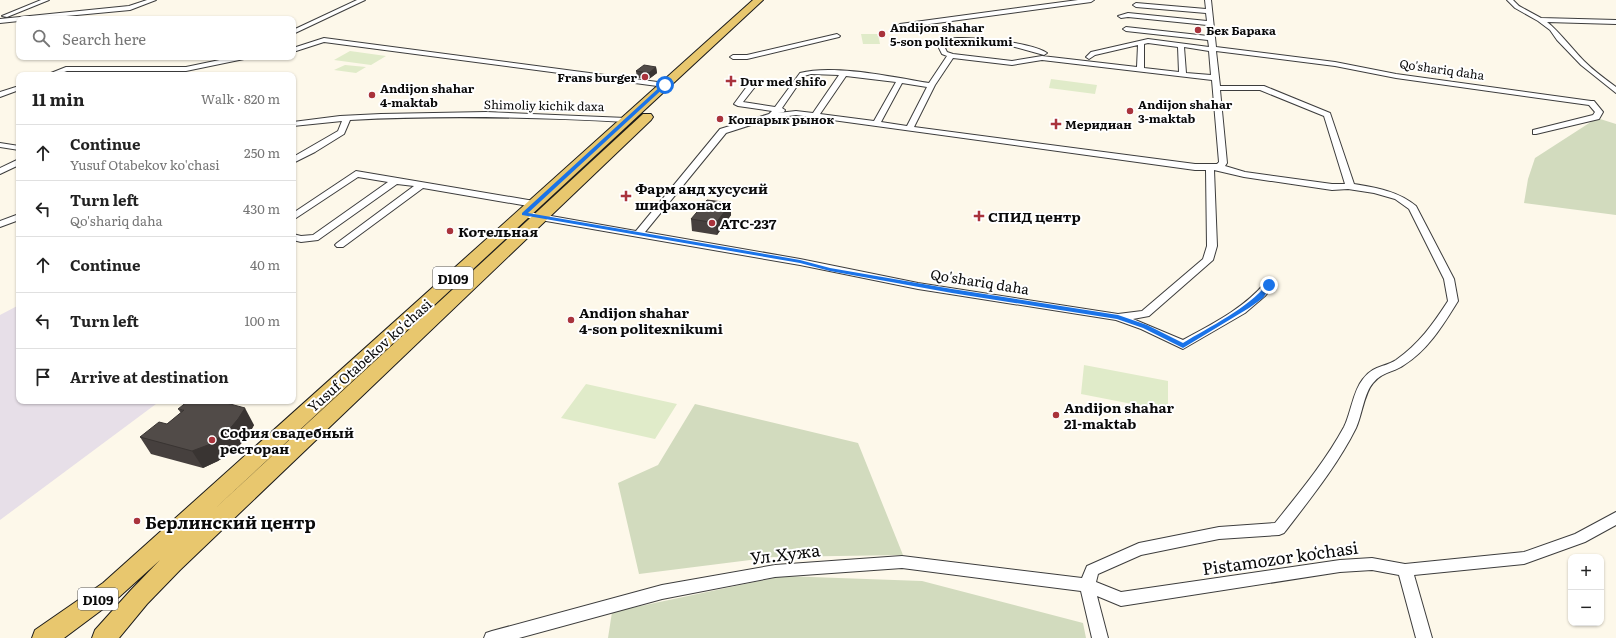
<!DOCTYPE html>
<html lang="en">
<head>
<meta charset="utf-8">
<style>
	:root { --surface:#fff; --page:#f2f2f2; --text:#222; --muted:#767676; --line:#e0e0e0 }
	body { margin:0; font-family:Literata,serif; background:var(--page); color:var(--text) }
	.controls { position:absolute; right:12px; bottom:12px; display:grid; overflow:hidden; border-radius:8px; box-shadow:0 1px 3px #0004 }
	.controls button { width:36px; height:36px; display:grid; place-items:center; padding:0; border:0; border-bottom:1px solid var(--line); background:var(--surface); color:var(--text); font:20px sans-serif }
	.stop { position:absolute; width:12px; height:12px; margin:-9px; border:3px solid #1a73e8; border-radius:50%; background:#fff }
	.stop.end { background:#1a73e8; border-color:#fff; box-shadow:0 1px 4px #0008 }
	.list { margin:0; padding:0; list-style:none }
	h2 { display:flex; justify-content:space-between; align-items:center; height:52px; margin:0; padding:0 16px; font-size:17px }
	h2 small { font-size:13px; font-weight:400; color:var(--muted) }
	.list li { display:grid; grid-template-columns:26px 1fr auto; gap:12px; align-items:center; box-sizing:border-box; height:56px; padding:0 16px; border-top:1px solid var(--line) }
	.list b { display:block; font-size:15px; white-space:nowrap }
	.list p { margin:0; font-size:13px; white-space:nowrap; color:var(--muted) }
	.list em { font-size:13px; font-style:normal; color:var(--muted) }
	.icon { flex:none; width:22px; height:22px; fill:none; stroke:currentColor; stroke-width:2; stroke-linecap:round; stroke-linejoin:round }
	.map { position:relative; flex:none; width:1616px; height:638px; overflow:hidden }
	.search { position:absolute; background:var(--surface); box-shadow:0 1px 3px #0004; left:16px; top:16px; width:280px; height:44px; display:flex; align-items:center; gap:10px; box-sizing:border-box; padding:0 14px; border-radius:8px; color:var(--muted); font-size:15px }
	.panel { position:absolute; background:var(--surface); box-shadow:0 1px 3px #0004; left:16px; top:72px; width:280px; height:332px; border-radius:8px }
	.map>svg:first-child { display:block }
	.industrial { fill:#e7dfe8 }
	.cemetery { fill:#d2dbbe }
	.pitch { fill:#e0ebc9 }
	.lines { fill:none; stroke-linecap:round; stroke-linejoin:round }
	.street-casing { stroke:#3d3d3d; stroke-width:2 }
	.primary-casing { stroke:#1b1b1b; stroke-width:2 }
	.street { fill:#fff; fill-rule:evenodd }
	.primary { fill:#e8c76e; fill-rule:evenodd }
	.wall { fill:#46403e }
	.shaded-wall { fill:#393432 }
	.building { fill:#514b48; stroke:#393432 }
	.route { fill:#1a73e8 }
	.poi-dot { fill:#a9333c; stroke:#fff; stroke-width:1.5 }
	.labels { text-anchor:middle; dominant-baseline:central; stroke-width:4; stroke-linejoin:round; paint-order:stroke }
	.far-poi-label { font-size:12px; font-weight:bold; fill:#0a0a0a; stroke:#fff; text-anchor:start }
	.far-street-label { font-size:12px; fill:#0a0a0a; stroke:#fff }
	.shield { fill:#fff; stroke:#545454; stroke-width:1 }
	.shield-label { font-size:13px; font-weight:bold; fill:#0a0a0a }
	.poi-label { font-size:14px; font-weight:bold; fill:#0a0a0a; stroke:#fff; text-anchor:start }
	.street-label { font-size:14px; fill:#0a0a0a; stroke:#fff }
	.near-poi-label { font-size:17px; font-weight:bold; fill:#0a0a0a; stroke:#fff; text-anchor:start }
	.near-street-label { font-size:17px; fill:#0a0a0a; stroke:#fff }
</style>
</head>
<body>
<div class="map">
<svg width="1616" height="638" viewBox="0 0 1616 638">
	<rect width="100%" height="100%" fill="#fdf8ea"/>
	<path class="industrial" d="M 19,305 L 19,401 L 160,401 L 0,520 L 0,315 Z"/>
	<path class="cemetery" d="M 1597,118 L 1616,124 L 1616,215 L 1524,203 L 1528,179 L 1535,158 Z
		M 695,404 L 858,443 L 903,555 L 773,557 L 639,574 L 618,483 L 658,465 Z
		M 783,576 L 922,581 L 1083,623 L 1086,638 L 608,638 L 612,612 Z"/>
	<path class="pitch" d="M 861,34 L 878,34 L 880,44 L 863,44 Z
		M 350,51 L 386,56 L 371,65 L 334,60 Z
		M 345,65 L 366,67 L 356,73 L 334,70 Z
		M 1051,79 L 1097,85 L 1095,94 L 1049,88 Z
		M 1084,365 L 1168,381 L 1168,411 L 1081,394 Z
		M 586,384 L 677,404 L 655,439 L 561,418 Z"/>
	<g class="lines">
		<g class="street-casing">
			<path id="street" d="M 41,0 L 49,0 L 7,17 L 2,16 Z
				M 147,0 L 156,0 L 130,10 L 34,19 L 19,19 L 19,21 L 0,23 L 0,19 L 129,6 Z
				M 357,0 L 365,0 L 293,34 L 293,30 Z
				M 1078,0 L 1094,0 L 1091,2 L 900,28 L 897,26 L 900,24 Z
				M 1205,0 L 1211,0 L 1216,47 L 1335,62 L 1396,74 L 1591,101 L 1594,101 L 1603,112 L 1599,119 L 1536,134 L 1533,134 L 1533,130 L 1593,115 L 1595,112 L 1589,105 L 1396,78 L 1335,66 L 1216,51 L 1220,86 L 1264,86 L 1330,113 L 1354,184 C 1377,188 1398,191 1416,206 L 1454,279 L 1458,301 C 1443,325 1429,349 1404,365 C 1393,373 1383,371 1373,383 C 1364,393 1362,415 1356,428 C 1337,466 1310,499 1284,533 L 1279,535 L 1219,539 L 1141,555 L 1098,574 L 1096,582 L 1121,592 L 1340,560 L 1372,558 L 1405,564 L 1524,552 L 1575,534 L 1616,512 L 1616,525 L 1585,542 L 1524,564 L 1414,575 L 1432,638 L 1416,638 L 1399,575 L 1372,570 L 1340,572 L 1121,606 L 1097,596 L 1108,638 L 1092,638 L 1081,591 L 902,568 L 775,577 L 662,599 L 519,638 L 484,638 L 486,633 L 492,631 L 662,585 L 775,565 L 902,556 L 1082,578 L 1087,566 L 1139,543 L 1219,527 L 1275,523 C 1299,493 1325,462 1344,427 C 1351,413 1353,391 1363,379 C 1374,365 1383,368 1396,360 C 1419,344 1433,324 1448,301 L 1444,279 L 1409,209 L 1395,199 L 1374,193 L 1348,189 L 1332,190 L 1244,177 L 1214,170 L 1217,246 L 1213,260 L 1149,316 L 1133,319 L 1183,340 C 1212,324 1243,309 1265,283 L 1273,283 L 1274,285 L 1265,296 L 1245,313 L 1183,349 L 1141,329 L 1116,320 L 918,289 L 800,265 L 523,217 L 518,214 L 523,211 L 636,231 L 720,129 L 769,114 L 772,111 L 738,106 L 734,104 L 751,81 L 757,81 L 758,83 L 743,102 L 775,107 L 800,73 C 833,64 893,77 929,83 L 947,56 L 942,54 L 936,42 C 950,32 1033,42 1047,53 L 1044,55 L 1015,47 L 993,43 L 943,44 L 947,52 L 953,54 L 1012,61 L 1042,56 L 1137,67 L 1138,45 L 1095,55 L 1089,59 L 1086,57 L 1091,52 L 1148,39 L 1209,47 L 1208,40 L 1126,31 L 1123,29 L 1126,27 L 1208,36 L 1207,25 L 1128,17 L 1121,18 L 1118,16 L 1128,13 L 1207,21 L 1206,13 L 1136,7 L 1133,5 L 1136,3 L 1206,9 ZM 1148,43 L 1178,47 L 1179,72 L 1144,68 L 1144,44 ZM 1184,47 L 1209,51 L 1211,75 L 1186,73 ZM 953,58 L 1012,65 L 1042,60 L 1212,80 L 1219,162 L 1217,164 L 1195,164 L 914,127 L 935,85 ZM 811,74 L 839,75 L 813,113 L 796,111 L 778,113 L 784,112 L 785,110 L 782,108 L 804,76 ZM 846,76 L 896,82 L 874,121 L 820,114 ZM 902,83 L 927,87 L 907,126 L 881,122 ZM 1220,90 L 1260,90 L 1324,116 L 1345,184 L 1332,184 L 1245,172 L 1225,166 L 1227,163 ZM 796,115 L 1195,170 L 1206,170 L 1207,246 L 1203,259 L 1142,311 L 1118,314 L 918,283 L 800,259 L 645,232 L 726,133 L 773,118 Z
				M 1507,0 L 1513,0 L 1519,6 L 1541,18 L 1616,20 L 1616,24 L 1547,22 C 1559,31 1572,49 1584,61 C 1594,71 1605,79 1616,87 L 1616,93 L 1581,65 L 1557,40 L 1550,30 L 1538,21 L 1515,8 Z
				M 837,34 L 840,36 L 839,37 L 747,59 L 733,59 L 730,57 L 733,55 L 747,55 Z
				M 324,38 L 665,83 L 669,85 L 665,87 L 324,42 L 293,52 L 293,48 Z
				M 234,57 L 247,57 L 244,59 L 186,71 L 67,71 L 56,75 L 46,75 L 66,67 L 186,67 Z
				M 19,86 L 19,90 L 0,97 L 0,92 Z
				M 486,112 L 626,118 L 630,120 L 626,122 C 534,117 442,115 350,120 L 344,134 L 315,152 L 293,163 L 293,157 L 338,131 L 342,121 L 293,126 L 293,122 L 340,116 L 381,114 Z
				M 0,143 L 19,146 L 19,150 L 0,147 Z
				M 19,159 L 19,165 L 0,174 L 0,168 Z
				M 356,171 L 534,201 L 539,204 L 534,207 L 423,188 L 343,247 L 337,247 L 335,245 L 337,243 L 414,186 L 397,184 L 318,240 L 301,242 L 293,240 L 293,234 L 301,236 L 313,235 L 388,182 L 358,177 L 293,220 L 293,213 Z
				M 19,214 L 19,220 L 0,227 L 0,221 Z"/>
		</g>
		<g class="primary-casing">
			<path id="primary" d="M 753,0 L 763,0 L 209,514 L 643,114 L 651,114 L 653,117 L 651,120 L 180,570 L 147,604 L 119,638 L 92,638 L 95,630 L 131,590 L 160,560 L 119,597 L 64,638 L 32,638 L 35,630 L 103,583 L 141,549 Z"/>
		</g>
		<use href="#street" class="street"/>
		<use href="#primary" class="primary"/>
	</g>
	<path class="wall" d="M 656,67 L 657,73 L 649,79 L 637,78 L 636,71 Z
		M 731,203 L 731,215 L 717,235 L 692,231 L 691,219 Z
		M 178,409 L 254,425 L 248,436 L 237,448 L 218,461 L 203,468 L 151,454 L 140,437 L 167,424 L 181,413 Z"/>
	<path class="shaded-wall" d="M 656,67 L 657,73 L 649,79 L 649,73 Z
		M 731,203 L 731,215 L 717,235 L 716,223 Z
		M 245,408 L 254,425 L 248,436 L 237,448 L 218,461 L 203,468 L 192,451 Z"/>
	<path class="building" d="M 644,65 L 656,67 L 649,73 L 636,71 Z
		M 707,200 L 731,203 L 716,223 L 691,219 Z
		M 188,401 L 219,401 L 245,408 L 238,419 L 227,432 L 208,445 L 192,451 L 140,437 L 159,422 L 167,424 L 184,410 L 178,409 Z"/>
	<path class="route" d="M 663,84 L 667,85 L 528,213 L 800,260 L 830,268 L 952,289 L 1118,315 L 1147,325 L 1183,343 C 1209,327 1249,308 1267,284 L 1272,285 L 1263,298 L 1249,308 L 1183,348 L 1143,328 L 1117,319 L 952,293 L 830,271 L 800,263 L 522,215 L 522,213 Z"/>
	<g class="poi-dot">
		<circle cx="1198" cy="30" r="4"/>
		<circle cx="882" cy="34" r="4"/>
		<circle cx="645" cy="77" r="4"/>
		<path d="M729 75h4v4h4v4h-4v4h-4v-4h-4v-4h4z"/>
		<circle cx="372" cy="95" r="4"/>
		<circle cx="1130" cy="111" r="4"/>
		<circle cx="720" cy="119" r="4"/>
		<path d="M1054 118h4v4h4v4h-4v4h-4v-4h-4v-4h4z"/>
		<path d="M624 190h4v4h4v4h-4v4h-4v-4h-4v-4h4z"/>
		<path d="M977 210h4v4h4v4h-4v4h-4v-4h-4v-4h4z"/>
		<circle cx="712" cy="223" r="4"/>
		<circle cx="450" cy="231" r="4"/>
		<circle cx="571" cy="320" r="4"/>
		<circle cx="1056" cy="415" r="4"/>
		<circle cx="212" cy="440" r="4"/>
		<circle cx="137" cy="521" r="4"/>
	</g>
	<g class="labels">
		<g class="far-poi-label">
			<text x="890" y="27">Andijon shahar<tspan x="890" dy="14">5-son politexnikumi</tspan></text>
			<text x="1206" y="30">Бек Барака</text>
			<text x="637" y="77" text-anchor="end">Frans burger</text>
			<text x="740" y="81">Dur med shifo</text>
			<text x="380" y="88">Andijon shahar<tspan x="380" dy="14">4-maktab</tspan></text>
			<text x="1138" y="104">Andijon shahar<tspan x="1138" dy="14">3-maktab</tspan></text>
			<text x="728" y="119">Кошарык рынок</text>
			<text x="1065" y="124">Меридиан</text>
		</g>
		<g class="far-street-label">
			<text transform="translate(1442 69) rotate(8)">Qo'shariq daha</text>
			<text transform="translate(544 105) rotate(1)">Shimoliy kichik daxa</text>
		</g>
		<g class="shield">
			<rect x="433" y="267" width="40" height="22" rx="3"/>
			<rect x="78" y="588" width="40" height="22" rx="3"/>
		</g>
		<g class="shield-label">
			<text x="453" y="278">D109</text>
			<text x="98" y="599">D109</text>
		</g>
		<g class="poi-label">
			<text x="635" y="188">Фарм анд хусусий<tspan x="635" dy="16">шифахонаси</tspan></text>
			<text x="988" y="216">СПИД центр</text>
			<text x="720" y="223">АТС-237</text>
			<text x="458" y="231">Котельная</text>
			<text x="579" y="312">Andijon shahar<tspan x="579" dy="16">4-son politexnikumi</tspan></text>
			<text x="1064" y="407">Andijon shahar<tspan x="1064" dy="16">21-maktab</tspan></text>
			<text x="220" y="432">София свадебный<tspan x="220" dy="16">ресторан</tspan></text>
		</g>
		<g class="street-label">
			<text transform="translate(980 281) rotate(9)">Qo'shariq daha</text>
			<text transform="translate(369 355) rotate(-42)">Yusuf Otabekov ko'chasi</text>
		</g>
		<g class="near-poi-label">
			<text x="145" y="521">Берлинский центр</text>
		</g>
		<g class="near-street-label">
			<text transform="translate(785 553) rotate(-7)">Ул.Хужа</text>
			<text transform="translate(1280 557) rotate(-8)">Pistamozor koʻchasi</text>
		</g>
	</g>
</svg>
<div class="controls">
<button>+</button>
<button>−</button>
</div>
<div class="stop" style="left:665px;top:85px"></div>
<div class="stop end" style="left:1269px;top:285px"></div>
<div class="search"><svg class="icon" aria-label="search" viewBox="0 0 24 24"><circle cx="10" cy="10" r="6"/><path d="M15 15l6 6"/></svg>Search here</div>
<section class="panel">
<h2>11 min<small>Walk · 820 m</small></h2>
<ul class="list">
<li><svg class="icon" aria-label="ahead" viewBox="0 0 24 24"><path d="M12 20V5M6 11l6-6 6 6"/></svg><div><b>Continue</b><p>Yusuf Otabekov ko'chasi</p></div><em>250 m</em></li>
<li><svg class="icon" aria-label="left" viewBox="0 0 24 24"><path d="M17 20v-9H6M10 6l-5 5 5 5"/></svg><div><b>Turn left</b><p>Qo'shariq daha</p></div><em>430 m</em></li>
<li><svg class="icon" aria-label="ahead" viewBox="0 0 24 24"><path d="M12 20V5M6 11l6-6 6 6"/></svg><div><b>Continue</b></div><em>40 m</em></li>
<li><svg class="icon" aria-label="left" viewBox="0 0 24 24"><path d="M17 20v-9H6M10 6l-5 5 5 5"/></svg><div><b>Turn left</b></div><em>100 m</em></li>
<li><svg class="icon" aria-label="arrive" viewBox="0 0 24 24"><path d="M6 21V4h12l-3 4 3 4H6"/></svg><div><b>Arrive at destination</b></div></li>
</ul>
</section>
</div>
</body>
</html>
